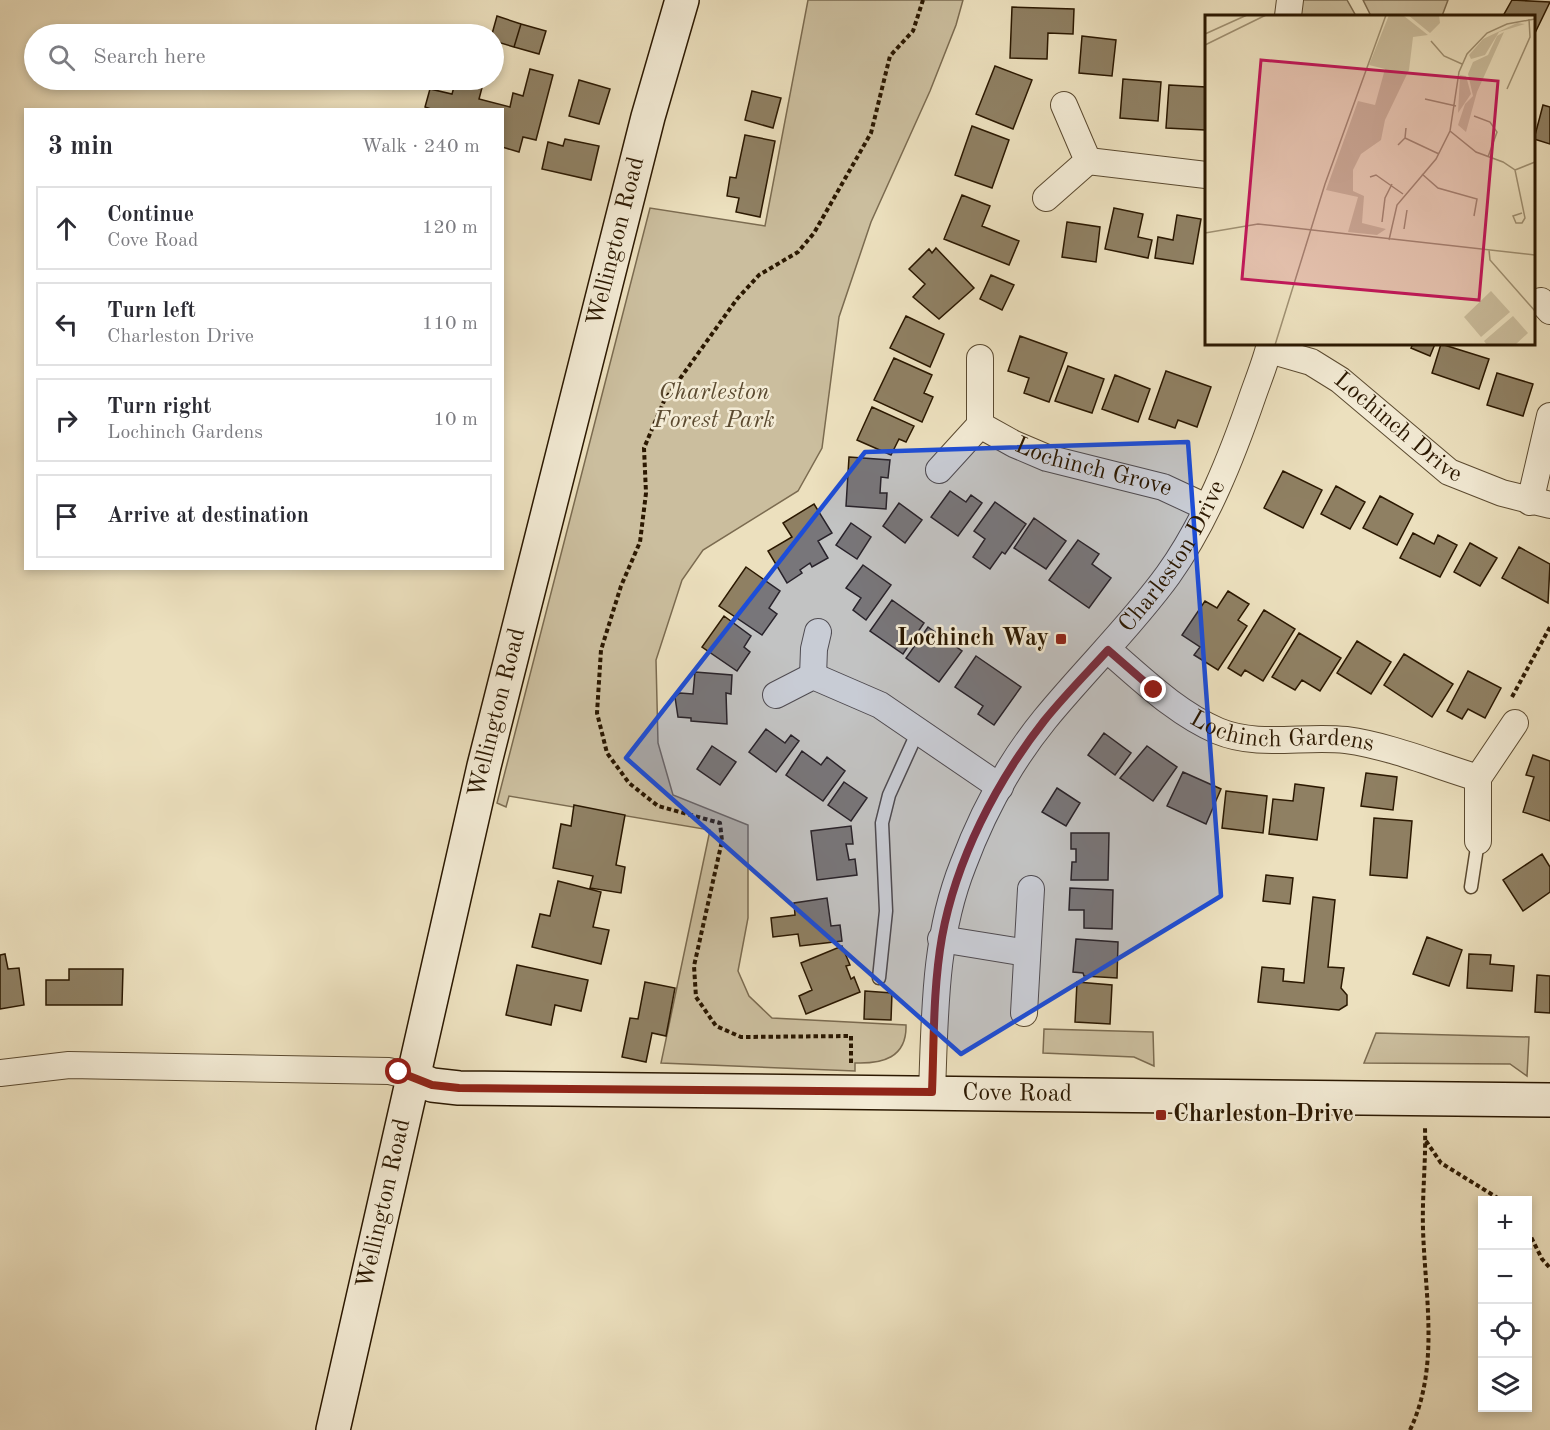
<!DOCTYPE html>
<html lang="en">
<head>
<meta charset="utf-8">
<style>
	:root { --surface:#fff; --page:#f7f7f7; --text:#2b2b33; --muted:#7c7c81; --line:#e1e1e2 }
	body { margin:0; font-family:"Old Standard TT",serif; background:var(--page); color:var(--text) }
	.controls { position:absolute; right:18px; bottom:18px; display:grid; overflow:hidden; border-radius:0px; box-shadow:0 3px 9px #0003 }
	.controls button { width:54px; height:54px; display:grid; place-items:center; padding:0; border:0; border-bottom:2px solid var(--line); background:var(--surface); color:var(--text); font:30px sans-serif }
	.stop { position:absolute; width:18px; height:18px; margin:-14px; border:4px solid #8f2418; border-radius:50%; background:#fff }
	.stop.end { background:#8f2418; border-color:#fff; box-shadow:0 2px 6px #0008 }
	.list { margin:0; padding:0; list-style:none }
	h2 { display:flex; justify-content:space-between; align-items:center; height:78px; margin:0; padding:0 24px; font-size:26px }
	h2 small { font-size:20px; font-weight:400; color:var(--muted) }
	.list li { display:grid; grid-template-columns:39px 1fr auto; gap:18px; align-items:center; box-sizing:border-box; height:84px; margin:0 12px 12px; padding:0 12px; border:2px solid var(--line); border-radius:0px }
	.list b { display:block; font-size:22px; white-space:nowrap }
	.list p { margin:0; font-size:20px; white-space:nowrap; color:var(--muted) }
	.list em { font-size:20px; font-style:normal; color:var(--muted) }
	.icon { flex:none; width:33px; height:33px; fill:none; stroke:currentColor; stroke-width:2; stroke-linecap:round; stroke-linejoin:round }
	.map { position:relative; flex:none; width:1550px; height:1430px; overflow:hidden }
	.search { position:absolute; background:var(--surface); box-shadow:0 3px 9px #0003; left:24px; top:24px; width:480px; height:66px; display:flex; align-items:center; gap:15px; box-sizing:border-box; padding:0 21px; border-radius:33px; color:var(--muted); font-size:22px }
	.panel { position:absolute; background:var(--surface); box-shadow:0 3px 9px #0003; left:24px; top:108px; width:480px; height:462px; border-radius:0px }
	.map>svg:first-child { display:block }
	.green { fill:#cbbe9e; stroke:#7b6b50; stroke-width:1.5 }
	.building { fill:#8f8063; stroke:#2b1801; stroke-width:1.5 }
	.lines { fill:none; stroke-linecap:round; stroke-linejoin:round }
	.lane-casing { stroke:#5b4a30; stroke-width:15 }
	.street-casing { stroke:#5b4a30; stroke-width:28 }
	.secondary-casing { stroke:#2b1801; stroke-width:36 }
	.path { stroke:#2b1801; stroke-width:4; stroke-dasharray:4.5 3; stroke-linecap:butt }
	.lane { stroke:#f3ebd5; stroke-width:12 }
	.street { stroke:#f3ebd5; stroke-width:26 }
	.secondary { stroke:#f3ebd5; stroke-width:33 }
	.route { stroke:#8f2418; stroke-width:8 }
	.marked { fill:#1d4ed8; fill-opacity:0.2; stroke:#1d4ed8; stroke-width:4.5; stroke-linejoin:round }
	.poi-dot { fill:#8f2418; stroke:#f3ebd5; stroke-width:2 }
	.labels { text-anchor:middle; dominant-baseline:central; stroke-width:5; stroke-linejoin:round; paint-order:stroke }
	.street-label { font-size:24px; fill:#2b1801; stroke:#f3ebd5 }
	.park-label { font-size:24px; font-style:italic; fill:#5b4a30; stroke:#f3ebd5 }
	.poi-label { font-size:24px; font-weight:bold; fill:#2b1801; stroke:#f3ebd5; text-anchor:end }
	.inset-road { fill:none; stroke:#9f9072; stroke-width:1.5 }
	.view { fill:#c2185b; fill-opacity:0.15; stroke:#c2185b; stroke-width:3 }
	.inset-edge { fill:none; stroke:#2b1801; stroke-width:3 }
</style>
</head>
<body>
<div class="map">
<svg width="1550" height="1430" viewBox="0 0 1550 1430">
	<rect width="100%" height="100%" fill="#ece0be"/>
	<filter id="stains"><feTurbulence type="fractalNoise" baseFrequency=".00333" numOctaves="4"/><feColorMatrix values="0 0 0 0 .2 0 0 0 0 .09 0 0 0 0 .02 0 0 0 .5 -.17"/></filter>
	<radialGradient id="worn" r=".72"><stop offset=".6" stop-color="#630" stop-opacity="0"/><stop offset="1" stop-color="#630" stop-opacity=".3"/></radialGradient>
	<path class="green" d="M 808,0 L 963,0 L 956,25 L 930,91 L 871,222 L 839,317 L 822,448 L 798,491 L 703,550 L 682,580 L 656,660 L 658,743 L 673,795 L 748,825 L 748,918 L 738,971 L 749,996 L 772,1018 L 906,1025 C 907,1058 882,1064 855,1063 L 855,1071 L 661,1063 L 710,830 L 509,796 L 506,807 L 497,803 L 650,208 L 765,226 Z
		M 1301,0 L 1347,0 L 1356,16 L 1300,16 Z
		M 1363,0 L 1448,0 L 1442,16 L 1371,16 Z
		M 1044,1029 L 1153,1032 L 1154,1066 L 1134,1057 L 1043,1053 Z
		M 1376,1033 L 1529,1037 L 1527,1076 L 1510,1064 L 1364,1063 Z"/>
	<path class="building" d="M 1512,0 L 1550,2 L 1534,35 L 1534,16 L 1503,16 Z
		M 1012,7 L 1074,9 L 1073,34 L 1048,33 L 1047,59 L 1010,58 Z
		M 497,16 L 521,24 L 514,47 L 494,41 L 492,34 Z
		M 521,24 L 546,31 L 539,54 L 514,47 Z
		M 1082,36 L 1116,40 L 1112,76 L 1079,73 Z
		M 995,66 L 1032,80 L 1013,129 L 976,114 Z
		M 530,69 L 553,75 L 536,140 L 523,137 L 519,152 L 502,147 L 502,110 L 434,110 L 425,107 L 430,89 L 452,94 L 456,80 L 484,80 L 479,99 L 510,107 L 513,93 L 523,96 Z
		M 1123,79 L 1161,82 L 1158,121 L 1120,118 Z
		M 579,80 L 610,89 L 599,124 L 569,116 Z
		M 1169,85 L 1206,87 L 1205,130 L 1166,128 Z
		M 752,91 L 781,98 L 773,128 L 745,120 Z
		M 1543,105 L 1550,107 L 1550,144 L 1534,139 Z
		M 972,126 L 1009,140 L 992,188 L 955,175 Z
		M 745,135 L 775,141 L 760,217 L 736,212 L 739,198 L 727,196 L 730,177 L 736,178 Z
		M 565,139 L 599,146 L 591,180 L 542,169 L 548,142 L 563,146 Z
		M 962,195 L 990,206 L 982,226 L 1019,241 L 1009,265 L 944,239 Z
		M 1114,208 L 1143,214 L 1138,237 L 1152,240 L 1148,258 L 1105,249 Z
		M 1177,215 L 1201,219 L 1193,264 L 1155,258 L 1158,237 L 1173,240 Z
		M 1067,222 L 1100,227 L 1096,262 L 1062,257 Z
		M 936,248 L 974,288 L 939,319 L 913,297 L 925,284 L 909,269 L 929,249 L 932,253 Z
		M 991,275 L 1014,285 L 1002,310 L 980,299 Z
		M 906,316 L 944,334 L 930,367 L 890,348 Z
		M 1020,336 L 1067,353 L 1049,402 L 1024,393 L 1029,378 L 1008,371 Z
		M 1413,344 L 1435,344 L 1430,356 L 1411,348 Z
		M 1441,344 L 1489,359 L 1479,389 L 1432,373 Z
		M 894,358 L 932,375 L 924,393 L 933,397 L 922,422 L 874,400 Z
		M 1068,366 L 1104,379 L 1092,413 L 1055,401 Z
		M 1166,371 L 1211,387 L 1197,427 L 1178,420 L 1175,428 L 1149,419 Z
		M 1497,373 L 1533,384 L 1523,416 L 1487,405 Z
		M 1115,375 L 1150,389 L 1138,422 L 1102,409 Z
		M 872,407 L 914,426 L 906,442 L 899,439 L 891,455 L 857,440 Z
		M 849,457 L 890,460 L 888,478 L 881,477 L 880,493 L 887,493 L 886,509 L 846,506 Z
		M 1283,471 L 1322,490 L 1303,528 L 1264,508 Z
		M 1336,486 L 1365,502 L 1350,529 L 1321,514 Z
		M 950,491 L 966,502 L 971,495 L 982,503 L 958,536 L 931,517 Z
		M 1380,496 L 1413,514 L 1397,545 L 1363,528 Z
		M 995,502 L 1026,524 L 1005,554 L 1002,552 L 990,569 L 973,557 L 985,539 L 974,531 Z
		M 899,503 L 922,520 L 905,543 L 883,526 Z
		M 814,504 L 832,533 L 818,541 L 828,558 L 812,567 L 810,563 L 800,570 L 802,573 L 787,583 L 768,551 L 792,537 L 783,523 Z
		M 1034,518 L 1066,541 L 1046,569 L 1014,548 Z
		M 851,523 L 871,537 L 857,559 L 836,545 Z
		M 1413,533 L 1434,544 L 1438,535 L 1457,545 L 1440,577 L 1400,558 Z
		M 1078,540 L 1099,554 L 1092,564 L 1111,578 L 1089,608 L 1049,580 Z
		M 1470,543 L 1497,558 L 1480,586 L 1454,572 Z
		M 1519,547 L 1550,564 L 1548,603 L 1502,578 Z
		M 863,565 L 891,585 L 866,620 L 853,610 L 861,598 L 846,588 Z
		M 746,567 L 780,591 L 769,608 L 777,614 L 762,635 L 719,606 Z
		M 1228,591 L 1249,604 L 1238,620 L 1247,626 L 1218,670 L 1194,655 L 1200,647 L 1182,635 L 1205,601 L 1217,608 Z
		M 892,600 L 924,623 L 903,654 L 870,631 Z
		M 1264,610 L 1295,629 L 1263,681 L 1245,670 L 1241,676 L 1228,668 Z
		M 724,616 L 751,636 L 744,647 L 750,652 L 737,671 L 702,647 Z
		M 928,627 L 962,651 L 939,682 L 906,658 Z
		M 1299,633 L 1341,658 L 1320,691 L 1302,680 L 1295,690 L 1272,677 Z
		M 1357,641 L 1391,662 L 1371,694 L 1337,673 Z
		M 1404,654 L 1453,684 L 1432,717 L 1384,685 Z
		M 976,656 L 1021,687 L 994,725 L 978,714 L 983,706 L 955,687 Z
		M 1468,671 L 1501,688 L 1485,718 L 1468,709 L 1462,719 L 1447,711 Z
		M 695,672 L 732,675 L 731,694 L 726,693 L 727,724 L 691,721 L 691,718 L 678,717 L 675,697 L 680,693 L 693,694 Z
		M 766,729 L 785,743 L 791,735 L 799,741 L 776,772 L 749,752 Z
		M 1104,733 L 1131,753 L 1115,775 L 1088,755 Z
		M 712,746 L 736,762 L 720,785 L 697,769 Z
		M 1147,746 L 1177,767 L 1153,801 L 1120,778 Z
		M 802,751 L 821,765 L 827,757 L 845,771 L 823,801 L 786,775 Z
		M 1533,755 L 1550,761 L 1550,821 L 1523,812 L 1534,777 L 1526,775 Z
		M 1183,772 L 1221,789 L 1206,824 L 1167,806 Z
		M 1366,773 L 1397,777 L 1393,810 L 1361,806 Z
		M 844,782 L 867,798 L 851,821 L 828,805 Z
		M 1295,784 L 1324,788 L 1317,840 L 1269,834 L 1273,799 L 1293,801 Z
		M 1057,788 L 1080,803 L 1066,826 L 1042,812 Z
		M 1226,791 L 1267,796 L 1263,833 L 1222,828 Z
		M 574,805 L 625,815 L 616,865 L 625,867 L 621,893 L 590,888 L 593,876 L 553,868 L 561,824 L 571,826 Z
		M 1374,818 L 1412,821 L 1407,878 L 1370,875 Z
		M 851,826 L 853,844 L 846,844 L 849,860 L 855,859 L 857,875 L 817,880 L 811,831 Z
		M 1071,833 L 1109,833 L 1108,880 L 1071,880 L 1072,862 L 1076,862 L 1076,849 L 1071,849 Z
		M 1542,854 L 1550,867 L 1550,892 L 1523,911 L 1503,880 Z
		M 1266,875 L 1293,878 L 1290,904 L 1263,901 Z
		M 558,881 L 601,892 L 593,927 L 609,930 L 601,964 L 532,947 L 540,914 L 550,916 Z
		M 1070,888 L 1113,890 L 1112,929 L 1084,928 L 1084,910 L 1069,910 Z
		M 1313,897 L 1335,900 L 1328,967 L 1344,968 L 1341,988 L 1347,995 L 1347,1005 L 1339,1010 L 1258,1002 L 1262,967 L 1284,969 L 1283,981 L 1304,983 Z
		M 827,898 L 831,926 L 840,925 L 842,941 L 800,946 L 798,934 L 773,937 L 771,918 L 795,915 L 794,903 Z
		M 1427,937 L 1462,950 L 1449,986 L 1413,974 Z
		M 1076,939 L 1118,942 L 1117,978 L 1084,976 L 1083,973 L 1073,972 Z
		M 842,946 L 850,965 L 846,966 L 851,979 L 854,977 L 860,992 L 806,1014 L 799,996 L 812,990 L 801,963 Z
		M 5,954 L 8,969 L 19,968 L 24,1005 L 0,1009 L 0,955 Z
		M 1469,954 L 1491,955 L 1490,964 L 1514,966 L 1512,991 L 1467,988 Z
		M 517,965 L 588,980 L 581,1011 L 555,1005 L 551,1025 L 506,1015 Z
		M 69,969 L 123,969 L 122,1005 L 46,1005 L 46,980 L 69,980 Z
		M 1537,975 L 1550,976 L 1550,1013 L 1535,1012 Z
		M 645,982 L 675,988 L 666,1036 L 652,1033 L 646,1062 L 622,1057 L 630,1018 L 638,1019 Z
		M 1077,982 L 1112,985 L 1110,1024 L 1075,1022 Z
		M 865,991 L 892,993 L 891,1020 L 864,1019 Z"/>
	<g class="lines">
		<g class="lane-casing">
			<path id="lane" d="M 1471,887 L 1478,841
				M 879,978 L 886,911 L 882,823 L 889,795 L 918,731"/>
		</g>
		<g class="street-casing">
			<g id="street">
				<path d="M 1288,16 L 1290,0"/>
				<path d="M 1088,161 L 1206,175"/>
				<path d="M 1046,198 L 1088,161 L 1064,105"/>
				<path d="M 1541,301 L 1550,311"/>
				<path id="s1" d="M 1269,350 L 1311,362 L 1340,380 L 1449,472 L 1502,493 L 1550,505"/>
				<path id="s2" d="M 980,425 L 1014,444 L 1047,458 L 1163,487 L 1206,507"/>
				<path d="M 939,470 L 980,425 L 980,358"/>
				<path d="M 1530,502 L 1550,416"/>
				<path id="s3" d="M 1108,650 C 1142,679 1176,713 1218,731 C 1259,748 1304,735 1346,740 C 1390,746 1435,765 1478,778 L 1478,841"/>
				<path d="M 813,676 L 814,649 L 818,632"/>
				<path d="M 776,695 L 813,676 L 880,705 L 1000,787"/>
				<path d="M 1478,778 L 1515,723"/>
				<path d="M 941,939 L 1027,953"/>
				<path d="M 1024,1013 L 1031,889"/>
				<path d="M 0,1073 L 69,1065 L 389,1071 L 413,1077"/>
				<path id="s4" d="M 932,1092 C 935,1015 934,938 963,865 C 982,814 1010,762 1045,719 C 1085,670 1131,626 1168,575 C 1206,522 1232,456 1253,395 C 1259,378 1266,361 1270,344"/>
			</g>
		</g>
		<g class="secondary-casing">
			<g id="secondary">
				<path id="s5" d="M 413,1077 L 432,1085 L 459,1088 L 1550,1100"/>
				<path id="s6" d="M 333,1430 L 484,766 L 648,117 L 682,0"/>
			</g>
		</g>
		<path class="path" d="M 1512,697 L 1550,627
			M 851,1063 L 851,1036 L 741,1037 L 716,1026 L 696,997 L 694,966 L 722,841 L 720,823 L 658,806 L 629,783 L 607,753 L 597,713 L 601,650 L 621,586 L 640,542 L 646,493 L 644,448 L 664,401 L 737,299 L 759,275 L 798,252 L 814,233 L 871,133 L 890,56 L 913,31 L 923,0
			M 1426,1141 L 1441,1163 L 1501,1200
			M 1528,1231 L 1542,1259 L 1550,1268
			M 1410,1430 C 1440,1367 1425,1296 1423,1229 C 1422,1195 1426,1162 1425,1128"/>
		<use href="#lane" class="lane"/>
		<use href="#street" class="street"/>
		<use href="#secondary" class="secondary"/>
	</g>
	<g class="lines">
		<path class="route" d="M 399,1072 L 432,1085 L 459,1088 L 932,1092 C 934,1041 933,988 942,937 C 956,860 996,782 1044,721 C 1064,696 1087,673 1108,650 L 1154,690"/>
	</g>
	<path class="marked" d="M 1188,442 L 1221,896 L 961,1054 L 626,758 L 865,452 Z"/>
	<g class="poi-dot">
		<rect x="1055" y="633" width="12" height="12" rx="3"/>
		<rect x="1155" y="1109" width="12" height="12" rx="3"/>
	</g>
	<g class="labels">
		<g class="street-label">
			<text stroke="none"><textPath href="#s6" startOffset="1222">Wellington Road</textPath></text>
			<text stroke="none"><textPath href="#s1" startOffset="153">Lochinch Drive</textPath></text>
			<text stroke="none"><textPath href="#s2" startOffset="122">Lochinch Grove</textPath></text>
			<text stroke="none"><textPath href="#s4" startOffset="606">Charleston Drive</textPath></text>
			<text stroke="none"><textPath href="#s6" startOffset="736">Wellington Road</textPath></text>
			<text stroke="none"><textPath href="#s3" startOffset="201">Lochinch Gardens</textPath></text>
			<text stroke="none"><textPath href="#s5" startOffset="606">Cove Road</textPath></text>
			<text stroke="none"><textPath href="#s6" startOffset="232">Wellington Road</textPath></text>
		</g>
		<g class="park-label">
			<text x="714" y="393">Charleston<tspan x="714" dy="28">Forest Park</tspan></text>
		</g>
		<g class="poi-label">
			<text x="1049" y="639">Lochinch Way</text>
			<text x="1173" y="1115" text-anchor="start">Charleston Drive</text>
		</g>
	</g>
	<g transform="translate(1205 15)">
		<rect width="330" height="330" fill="#ece0be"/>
		<path d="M 184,0 L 199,1 L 223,20 L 208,22 L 204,55 L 180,105 L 176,125 L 156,139 L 148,155 L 148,176 L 159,181 L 157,208 L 181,214 L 172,220 L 143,217 L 153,182 L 121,175 L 153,86 L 170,90 L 180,54 L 164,50 ZM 203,0 L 234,0 L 235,8 L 225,18 ZM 312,8 L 320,9 L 294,17 L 280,40 L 266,44 L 264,40 L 278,24 ZM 299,17 L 272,77 L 261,117 L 253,110 L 260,89 L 268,81 L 263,59 L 268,47 L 283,40 L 292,21 ZM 255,60 L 261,61 L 266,79 L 253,98 ZM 286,276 L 305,297 L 276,322 L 259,302 ZM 308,301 L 323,318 L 310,330 L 282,330 L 279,326 Z" fill="#cbbe9e"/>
		<path class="inset-road" d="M 0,19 L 42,0M 226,26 L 239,41 L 257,49M 0,30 L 61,0M 302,74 L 325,22 L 324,4M 220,84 L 251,91M 269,101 L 285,107 L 292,117 L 283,142M 245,116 L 271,137 L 298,147 L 310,155 L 320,203 L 317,208 L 311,208 L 308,201 L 317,198M 200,123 L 234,139M 193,130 L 200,123 L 201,113M 310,155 L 330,147M 217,159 L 233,173 L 272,184 L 269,201M 165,162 L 171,160 L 198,179M 177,207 L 180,183 L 187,169M 199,214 L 202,195M 0,218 L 53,209 L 330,240M 184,225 L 192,190 L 231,144 L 245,116 L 254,57 L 262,39 L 282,18 L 302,9 L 330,4M 284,235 L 285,245 L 330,296M 70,330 L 120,169 L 181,0"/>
		<path class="view" d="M 56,45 L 293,66 L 274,285 L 37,264 Z"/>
		<rect width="330" height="330" class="inset-edge"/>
	</g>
	<rect width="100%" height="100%" filter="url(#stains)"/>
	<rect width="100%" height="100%" fill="url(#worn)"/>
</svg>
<div class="controls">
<button>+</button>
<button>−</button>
<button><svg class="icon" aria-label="locate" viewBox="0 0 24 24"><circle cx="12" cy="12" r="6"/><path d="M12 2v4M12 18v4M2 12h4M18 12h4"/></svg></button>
<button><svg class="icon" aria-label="layers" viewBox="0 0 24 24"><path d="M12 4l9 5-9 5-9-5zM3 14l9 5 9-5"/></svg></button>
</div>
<div class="stop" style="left:399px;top:1072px"></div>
<div class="stop end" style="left:1154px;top:690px"></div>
<div class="search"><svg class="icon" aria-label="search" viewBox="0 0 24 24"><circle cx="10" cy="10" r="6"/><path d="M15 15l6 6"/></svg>Search here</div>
<section class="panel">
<h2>3 min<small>Walk · 240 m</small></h2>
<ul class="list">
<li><svg class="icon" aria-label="ahead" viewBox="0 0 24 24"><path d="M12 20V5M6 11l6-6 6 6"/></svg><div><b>Continue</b><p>Cove Road</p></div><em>120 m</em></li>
<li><svg class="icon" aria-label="left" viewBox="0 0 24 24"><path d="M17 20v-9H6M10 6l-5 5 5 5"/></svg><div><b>Turn left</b><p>Charleston Drive</p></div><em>110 m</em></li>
<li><svg class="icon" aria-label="right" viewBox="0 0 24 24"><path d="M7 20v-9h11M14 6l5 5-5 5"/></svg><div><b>Turn right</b><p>Lochinch Gardens</p></div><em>10 m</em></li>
<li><svg class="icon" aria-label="arrive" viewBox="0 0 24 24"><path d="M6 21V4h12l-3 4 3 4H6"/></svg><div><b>Arrive at destination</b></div></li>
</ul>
</section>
</div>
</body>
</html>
